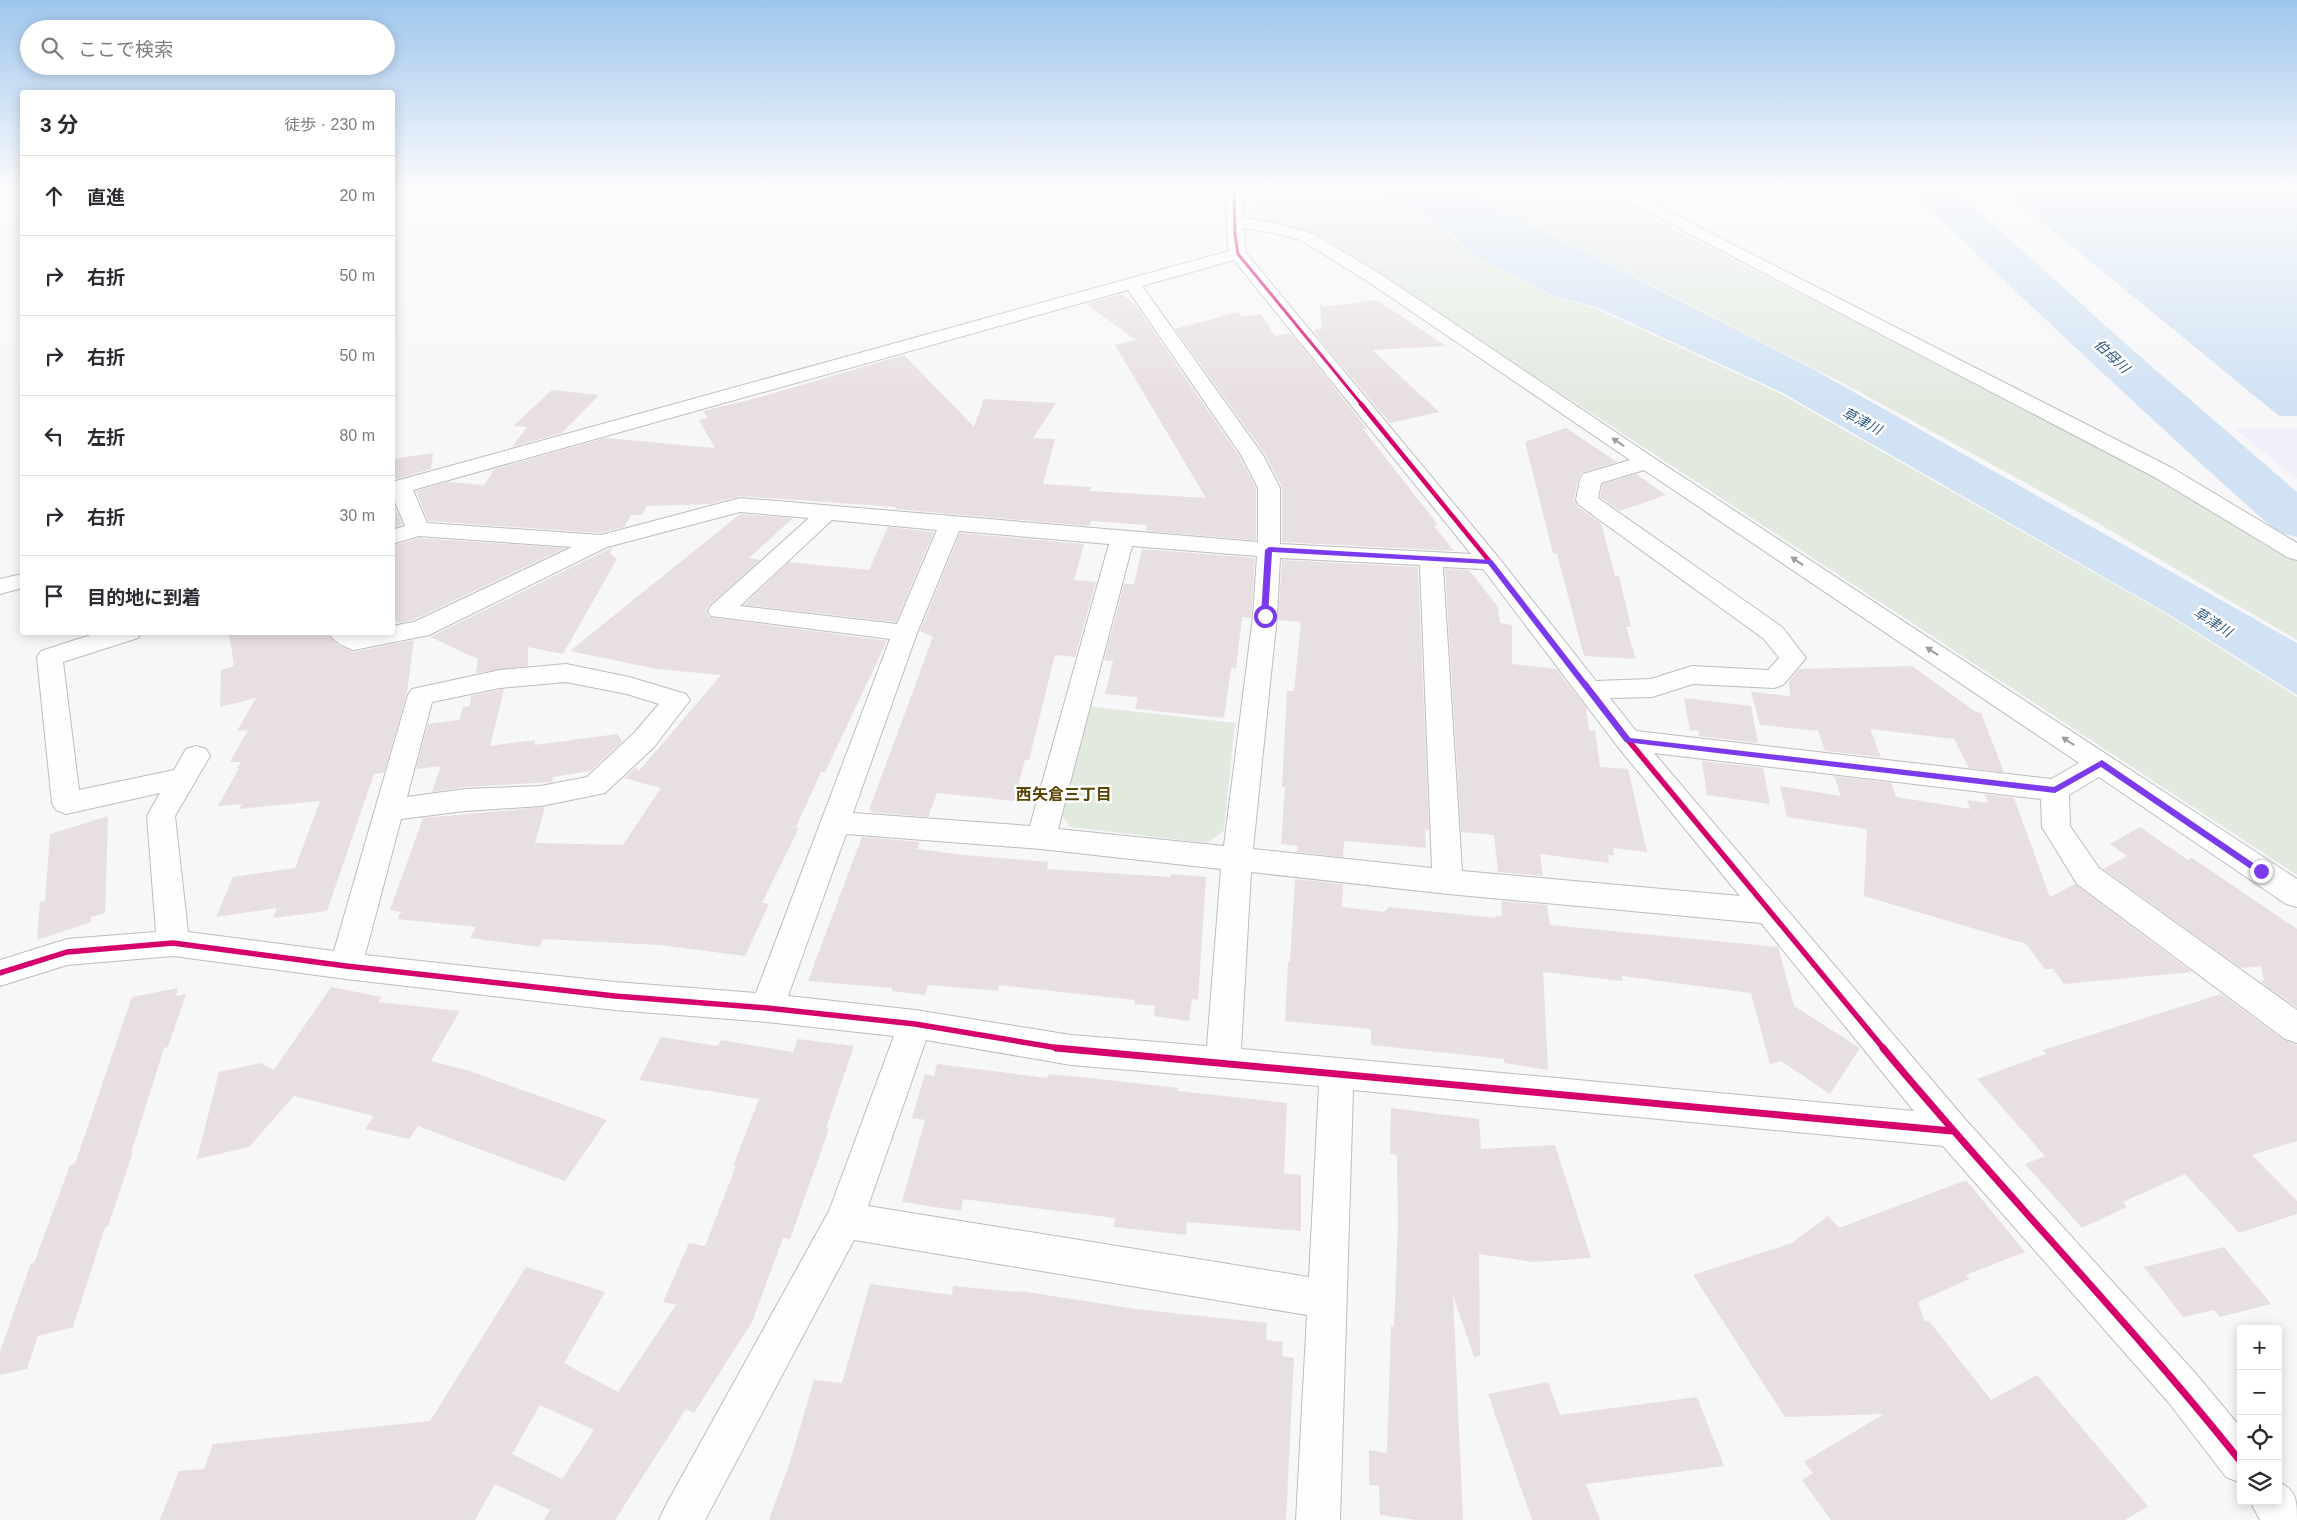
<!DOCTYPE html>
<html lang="ja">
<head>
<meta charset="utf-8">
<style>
	:root { --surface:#fff; --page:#f7f7f7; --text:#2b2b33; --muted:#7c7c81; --line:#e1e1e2 }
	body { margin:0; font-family:Arial,"Noto Sans JP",sans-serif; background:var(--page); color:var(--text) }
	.controls { position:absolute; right:15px; bottom:15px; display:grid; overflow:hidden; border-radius:5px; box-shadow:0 2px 12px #0003 }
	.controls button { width:45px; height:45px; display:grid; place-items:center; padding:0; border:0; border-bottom:1px solid var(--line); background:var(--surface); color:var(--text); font:25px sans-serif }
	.stop { position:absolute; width:15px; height:15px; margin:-11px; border:4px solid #7c3aed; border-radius:50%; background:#fff }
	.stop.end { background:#7c3aed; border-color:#fff; box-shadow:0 1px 5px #0008 }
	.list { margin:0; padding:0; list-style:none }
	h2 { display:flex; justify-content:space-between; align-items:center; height:65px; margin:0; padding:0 20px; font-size:21px }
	h2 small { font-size:16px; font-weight:400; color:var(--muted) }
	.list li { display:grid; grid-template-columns:32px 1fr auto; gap:15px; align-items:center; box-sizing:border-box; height:80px; padding:0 20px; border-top:1px solid var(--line) }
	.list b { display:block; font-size:19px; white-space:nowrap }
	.list em { font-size:16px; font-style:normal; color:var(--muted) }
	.icon { flex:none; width:28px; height:28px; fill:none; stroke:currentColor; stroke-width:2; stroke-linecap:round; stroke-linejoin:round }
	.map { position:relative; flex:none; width:2297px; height:1520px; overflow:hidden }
	.search { position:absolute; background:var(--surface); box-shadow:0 2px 12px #0003; left:20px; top:20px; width:375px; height:55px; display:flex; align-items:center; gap:12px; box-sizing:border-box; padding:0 18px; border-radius:28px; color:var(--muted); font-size:19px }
	.panel { position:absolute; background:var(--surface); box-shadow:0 2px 12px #0003; left:20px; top:90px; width:375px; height:545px; border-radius:5px }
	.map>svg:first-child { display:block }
	.education { fill:#f1effa }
	.green { fill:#e2eae0 }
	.water { fill:#d0e2f4 }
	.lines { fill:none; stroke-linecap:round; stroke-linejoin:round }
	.river { fill:#d0e2f4; fill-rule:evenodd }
	.building { fill:#e8dfe0; fill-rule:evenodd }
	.street-casing { stroke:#bdbcbe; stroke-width:2 }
	.street { fill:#fefefe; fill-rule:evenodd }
	.cycleway-far3-casing { stroke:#fff; stroke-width:5 }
	.cycleway-far2-casing { stroke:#fff; stroke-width:7 }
	.cycleway-far1-casing { stroke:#fff; stroke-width:9 }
	.cycleway-casing { stroke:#fff; stroke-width:10 }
	.cycleway-far3 { stroke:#d6006c; stroke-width:3 }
	.cycleway-far2 { stroke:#d6006c; stroke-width:4.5 }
	.cycleway-far1 { stroke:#d6006c; stroke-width:5.5 }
	.cycleway { stroke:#d6006c; stroke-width:7 }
	.oneway { fill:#9d9d9d }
	.route { fill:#7c3aed }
	.labels { text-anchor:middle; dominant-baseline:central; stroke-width:5; stroke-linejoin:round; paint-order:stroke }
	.far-water-label { font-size:14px; font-style:italic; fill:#335b80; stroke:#fff }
	.neighbourhood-label { font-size:16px; font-weight:bold; fill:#5a4303; stroke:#fff }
</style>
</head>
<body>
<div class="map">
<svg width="2297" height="1520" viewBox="0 0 2297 1520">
	<rect width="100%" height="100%" fill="#f7f6f8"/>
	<path class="education" d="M 2297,428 L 2297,479 L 2235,429 Z"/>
	<path class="green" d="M 1256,188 L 1372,188 L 1446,230 L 1468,252 L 1551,295 L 1599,310 L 1781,394 L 2163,612 L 2297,697 L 2297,875 L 1327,240 L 1300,229 L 1264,222 L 1265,219 L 1253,212 L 1257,194 Z
		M 1463,188 L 1591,188 L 2157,474 L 2297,557 L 2297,640 L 2084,515 L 1860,392 Z
		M 1086,706 L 1235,723 L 1224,831 L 1207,843 L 1070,827 L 1059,811 Z"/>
	<path class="water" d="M 1373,188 L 1461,188 L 1813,369 L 2297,643 L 2297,695 L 2165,612 L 1783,393 L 1601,309 L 1552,295 L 1469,252 L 1447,229 Z
		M 2001,188 L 2297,188 L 2297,416 L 2279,416 Z"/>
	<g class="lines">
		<path class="river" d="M 1911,188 L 1953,188 L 2128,346 L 2297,492 L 2297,537 L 2277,532 C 2154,423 2035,310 1916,196 Z"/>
	</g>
	<path class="building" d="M 1122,294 L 1137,307 L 1239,456 L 1256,488 L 1256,540 L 1146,531 L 1147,525 L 1091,521 L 1089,526 L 895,509 L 896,507 L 740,496 L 710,504 L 647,506 L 642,515 L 631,515 L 624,527 L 601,533 L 428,521 L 416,491 L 447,482 L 484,485 L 495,469 L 605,438 L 715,448 L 699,420 L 708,418 L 703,411 L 757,398 L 904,355 L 974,427 L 984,399 L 1056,403 L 1033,438 L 1055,439 L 1043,484 L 1091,487 L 1090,491 L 1206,498 L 1115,345 L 1136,340 L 1086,304 Z
		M 1377,300 L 1446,346 L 1372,350 L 1439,412 L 1390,423 L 1312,330 L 1322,329 L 1320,303 L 1324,307 Z
		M 1238,312 L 1242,317 L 1261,314 L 1275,336 L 1291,333 L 1367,429 L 1363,429 L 1438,525 L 1434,526 L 1454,551 L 1282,542 L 1282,487 L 1265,454 L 1175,329 Z
		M 552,390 L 599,395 L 562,433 L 512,447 L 527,427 L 513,426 Z
		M 1566,428 L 1617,462 L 1581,473 L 1578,479 L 1574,500 L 1578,507 L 1601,523 L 1615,576 L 1619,576 L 1631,627 L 1626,627 L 1636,659 L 1584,656 L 1557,554 L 1553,553 L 1525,442 Z
		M 433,453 L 431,469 L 392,480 L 392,459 Z
		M 1636,474 L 1666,495 L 1620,511 L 1600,497 L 1603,484 Z
		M 392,501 L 402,525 L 392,528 Z
		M 740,514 L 793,518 L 749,558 L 760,560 L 710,605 L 706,610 L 709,617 L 887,641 L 825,772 L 821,772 L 796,827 L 799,828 L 762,903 L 769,904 L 745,956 L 660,945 L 543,939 L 539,947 L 470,938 L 476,927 L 397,919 L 401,912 L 390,910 L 423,818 L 545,807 L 535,843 L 623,845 L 661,788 L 624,778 L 636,767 L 638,772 L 721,675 L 657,669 L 570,651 Z
		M 888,527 L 934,532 L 896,622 L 744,605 L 789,562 L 869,570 Z
		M 960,533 L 1084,544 L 1074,580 L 1096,582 L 1075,657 L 1055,655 L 1029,760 L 1025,760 L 1014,801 L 937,793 L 928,817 L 871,812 L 872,810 L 869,810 L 933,637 L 920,631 Z
		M 419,538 L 565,548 L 413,620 L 400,623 L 392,619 L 392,546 Z
		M 613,547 L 610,554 L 617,559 L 563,654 L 528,647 L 528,666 L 476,673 L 478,659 L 430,637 Z
		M 1142,549 L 1255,558 L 1251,618 L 1242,617 L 1236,669 L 1231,668 L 1224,718 L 1135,709 L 1138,697 L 1105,694 L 1113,661 L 1104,660 L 1124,584 L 1134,584 Z
		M 1282,560 L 1418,567 L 1429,830 L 1425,829 L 1426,848 L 1344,841 L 1343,857 L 1297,852 L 1298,846 L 1281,844 L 1285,787 L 1282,787 L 1287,691 L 1294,691 L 1301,622 L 1278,620 Z
		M 1445,569 L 1469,570 L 1498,607 L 1500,623 L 1512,625 L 1512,664 L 1556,669 L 1586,707 L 1589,730 L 1595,731 L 1600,767 L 1628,769 L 1647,852 L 1613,848 L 1614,855 L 1608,855 L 1609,863 L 1540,854 L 1543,876 L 1498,872 L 1494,835 L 1461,832 Z
		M 229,632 L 326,632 L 338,645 L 354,652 L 414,640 L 407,693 L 384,773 L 374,774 L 327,911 L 273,918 L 277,908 L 216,917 L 233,877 L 295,868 L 320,801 L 239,809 L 242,804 L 218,806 L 239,768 L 237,768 L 241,762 L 230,762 L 248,730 L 237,731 L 256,698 L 220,707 L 221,670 L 234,666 Z
		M 1912,666 L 1976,712 L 1981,713 L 2004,772 L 1969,768 L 1954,739 L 1870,729 L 1881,757 L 1825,751 L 1818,731 L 1760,725 L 1751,692 L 1790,696 L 1789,681 L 1799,669 Z
		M 504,689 L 490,746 L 535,740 L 534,745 L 618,734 L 622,742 L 590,771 L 553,777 L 552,782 L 465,787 L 432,792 L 441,766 L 416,769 L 428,724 L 459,720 L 463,707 L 470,706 L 471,696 Z
		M 1684,698 L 1751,706 L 1758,743 L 1699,736 L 1699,731 L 1690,730 Z
		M 1702,761 L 1763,768 L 1770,804 L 1707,795 Z
		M 1834,776 L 1891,783 L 1896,797 L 1970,809 L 1967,800 L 1989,803 L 1984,794 L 2014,798 L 2050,897 L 2075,884 L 2192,972 L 2064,984 L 2053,969 L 2045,969 L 2026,944 L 1864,896 L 1867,829 L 1787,817 L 1780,786 L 1841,796 Z
		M 108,816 L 105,913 L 91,917 L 91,922 L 37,940 L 40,902 L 45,901 L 50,834 Z
		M 2140,827 L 2188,860 L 2192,858 L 2297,929 L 2297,1008 L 2261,982 L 2264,980 L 2261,966 L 2241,968 L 2103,869 L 2127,856 L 2110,844 Z
		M 862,837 L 920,842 L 917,849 L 964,855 L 1048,862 L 1047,869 L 1170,877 L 1171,874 L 1206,877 L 1198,1000 L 1192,999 L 1189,1021 L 1154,1016 L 1155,1006 L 1134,1004 L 1135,1000 L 999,985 L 998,991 L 928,985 L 925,995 L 892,991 L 892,988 L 808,981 Z
		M 1295,879 L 1343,884 L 1342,907 L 1384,912 L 1389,907 L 1496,918 L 1495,916 L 1502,916 L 1501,901 L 1547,905 L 1550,925 L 1778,947 L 1794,1006 L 1860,1048 L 1830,1094 L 1781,1061 L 1770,1064 L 1751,993 L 1622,976 L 1622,981 L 1543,972 L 1548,1070 L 1504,1063 L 1504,1059 L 1371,1045 L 1371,1029 L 1285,1021 L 1288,962 L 1290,962 Z
		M 331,987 L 382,997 L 378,1002 L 460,1011 L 431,1061 L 466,1070 L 607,1120 L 565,1181 L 418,1126 L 409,1139 L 365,1129 L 374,1116 L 294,1096 L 249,1147 L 197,1159 L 219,1072 L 260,1063 L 274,1070 Z
		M 178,988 L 176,996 L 186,994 L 168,1047 L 164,1048 L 131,1153 L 133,1152 L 108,1226 L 105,1227 L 73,1327 L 38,1336 L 27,1369 L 0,1375 L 0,1352 L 31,1263 L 34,1263 L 70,1165 L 75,1164 L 132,997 Z
		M 2221,994 L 2284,1040 L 2297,1045 L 2297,1141 L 2252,1155 L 2297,1201 L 2297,1214 L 2239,1233 L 2185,1174 L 2123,1202 L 2127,1207 L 2082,1228 L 2025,1164 L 2045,1156 L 1977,1079 L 2046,1054 L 2043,1050 Z
		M 661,1037 L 718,1046 L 721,1040 L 793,1052 L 798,1039 L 854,1046 L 826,1128 L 829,1129 L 790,1239 L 783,1238 L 752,1322 L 694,1413 L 686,1409 L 615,1520 L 544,1520 L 550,1510 L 495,1484 L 475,1520 L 160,1520 L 179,1471 L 204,1469 L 213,1444 L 430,1421 L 526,1267 L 605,1292 L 564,1363 L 618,1392 L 676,1305 L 663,1302 L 689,1243 L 705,1246 L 736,1166 L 733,1166 L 759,1099 L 639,1080 ZM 540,1405 L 594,1430 L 562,1479 L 512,1454 Z
		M 937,1064 L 1047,1078 L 1049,1074 L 1118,1081 L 1178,1088 L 1178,1091 L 1287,1103 L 1284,1173 L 1301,1175 L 1301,1231 L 1187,1222 L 1186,1235 L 1114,1227 L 1115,1218 L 963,1199 L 961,1211 L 902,1202 L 925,1120 L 912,1118 L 925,1074 L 934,1076 Z
		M 1391,1108 L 1479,1119 L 1481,1149 L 1555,1145 L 1591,1258 L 1534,1262 L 1479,1254 L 1480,1356 L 1474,1357 L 1453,1295 L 1463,1520 L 1416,1520 L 1380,1515 L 1379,1486 L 1369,1485 L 1369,1450 L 1387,1453 L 1391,1326 L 1394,1327 L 1398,1226 L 1397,1155 L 1390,1154 Z
		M 1966,1180 L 2025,1252 L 1966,1275 L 1969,1279 L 1918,1302 L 1925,1322 L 1929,1321 L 1991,1400 L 2037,1375 L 2148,1506 L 2125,1520 L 1831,1520 L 1802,1480 L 1813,1473 L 1804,1462 L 1884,1414 L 1785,1417 L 1693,1275 L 1792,1243 L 1828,1216 L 1839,1228 Z
		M 2224,1247 L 2271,1304 L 2220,1317 L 2214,1310 L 2183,1317 L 2144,1267 Z
		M 870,1284 L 952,1295 L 953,1286 L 1019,1292 L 1020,1291 L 1136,1309 L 1267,1323 L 1266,1340 L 1283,1342 L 1282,1356 L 1294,1358 L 1286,1520 L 769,1520 L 790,1462 L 814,1380 L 842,1383 Z
		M 1548,1382 L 1560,1415 L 1697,1397 L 1724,1466 L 1586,1484 L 1600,1520 L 1532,1520 L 1488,1394 Z"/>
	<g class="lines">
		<g class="street-casing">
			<path id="street" d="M 1226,188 L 1242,188 L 1244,218 L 1275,223 L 1313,234 L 1382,275 L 1654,458 L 2297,879 L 2297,907 L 2286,904 L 2099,777 L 2069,795 L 2070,826 L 2099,868 L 2297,1010 L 2297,1043 L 2285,1039 L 2077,884 L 2042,827 L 2041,799 L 1654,753 L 1965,1119 L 2197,1375 L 2241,1428 L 2241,1483 L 2226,1477 L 2169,1403 L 1943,1146 L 1353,1090 L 1340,1520 L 1296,1520 L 1307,1315 L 854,1240 L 705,1520 L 659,1520 L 666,1505 L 829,1211 L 894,1036 L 767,1022 L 615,1010 L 346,979 L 173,956 L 67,965 L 0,986 L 0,960 L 67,939 L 156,932 L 147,816 L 160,793 L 66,814 L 56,810 L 52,803 L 37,657 L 41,651 L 100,632 L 141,632 L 138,638 L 63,662 L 79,790 L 174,770 L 186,749 L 196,746 L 206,749 L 210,756 L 175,816 L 188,932 L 334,951 L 408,695 L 412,689 L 500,670 L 566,664 L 629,677 L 686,694 L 690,700 L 654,747 L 605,793 L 541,806 L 465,811 L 401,819 L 365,955 L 615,982 L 756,993 L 890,639 L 711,616 L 708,611 L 711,606 L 809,518 L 740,512 L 607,547 L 429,635 L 354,650 C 344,647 334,642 328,632 L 392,632 L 392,626 L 414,622 L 572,547 L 419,536 L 392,544 L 392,530 L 405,526 L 392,495 L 392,482 L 1229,251 L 1227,235 ZM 1243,228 L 1273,233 L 1301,240 L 1370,283 L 1630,460 L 1583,474 L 1580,479 L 1576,500 L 1579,505 L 1764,639 L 1779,658 L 1768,670 L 1692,666 L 1651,679 L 1596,681 L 1498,557 L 1246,253 ZM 1234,260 L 1471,554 L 1280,544 L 1280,488 L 1263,455 L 1142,286 ZM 1128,290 L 1241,455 L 1258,488 L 1258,542 L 740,498 L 601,535 L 427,523 L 413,490 ZM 1644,470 L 2079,763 L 2051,779 L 1636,731 L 1610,698 L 1652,697 L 1693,684 L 1774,688 L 1783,685 L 1806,658 L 1782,627 L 1598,498 L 1601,483 ZM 832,520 L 937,530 L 897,624 L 740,606 ZM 959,531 L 1109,544 L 1030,826 L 853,813 L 917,633 ZM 1132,546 L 1257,556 L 1253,616 L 1224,846 L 1058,829 ZM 1280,558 L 1420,565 L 1432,868 L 1253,849 L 1277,616 ZM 1443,567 L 1483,569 L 1618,747 L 1740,896 L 1462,871 ZM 566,682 L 627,694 L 659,704 L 634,733 L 587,777 L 541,786 L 465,789 L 407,797 L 432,702 L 500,688 ZM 846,834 L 1041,849 L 1221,869 L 1207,1046 L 1071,1035 L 915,1010 L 788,996 ZM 1251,872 L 1448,894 L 1761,923 L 1914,1111 L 1241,1049 ZM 926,1040 L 1071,1065 L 1319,1086 L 1309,1277 L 868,1206 Z
				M 1602,188 L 1622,188 L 2172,468 L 2297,543 L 2297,560 L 2289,558 L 2156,478 Z
				M 22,574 L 22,588 L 0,594 L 0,579 Z
				M 2278,1482 C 2297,1490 2297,1501 2297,1520 L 2260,1520 L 2250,1501 L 2278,1501 Z"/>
		</g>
		<use href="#street" class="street"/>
		<g class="cycleway-far3-casing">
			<path id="cycleway-far3" d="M 1234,188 L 1235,235 L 1238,254 L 1362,405"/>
		</g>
		<g class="cycleway-far2-casing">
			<path id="cycleway-far2" d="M 1361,404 L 1490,562 L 1585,685"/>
		</g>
		<g class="cycleway-far1-casing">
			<path id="cycleway-far1" d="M 1585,684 L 1628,740 L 1884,1049
				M 0,973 L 67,952 L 173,943 L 346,966 L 615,996 L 767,1008 L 915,1024 L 1064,1049"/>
		</g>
		<g class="cycleway-casing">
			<path id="cycleway" d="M 1056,1048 L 1952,1131
				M 1883,1048 C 1999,1188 2127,1319 2241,1462"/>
		</g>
		<use href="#cycleway-far3" class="cycleway-far3"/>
		<use href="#cycleway-far2" class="cycleway-far2"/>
		<use href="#cycleway-far1" class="cycleway-far1"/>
		<use href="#cycleway" class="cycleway"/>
	</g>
	<defs><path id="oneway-solid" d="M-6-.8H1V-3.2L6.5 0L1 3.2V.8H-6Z" transform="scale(1.25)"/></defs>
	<g class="oneway">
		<use href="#oneway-solid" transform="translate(1618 442) rotate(-146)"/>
		<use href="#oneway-solid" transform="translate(1797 561) rotate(-146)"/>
		<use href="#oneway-solid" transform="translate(1932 651) rotate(-146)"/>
		<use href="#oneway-solid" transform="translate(2068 741) rotate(-146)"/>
	</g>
	<linearGradient id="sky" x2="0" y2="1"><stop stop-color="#9ec6ed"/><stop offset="0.47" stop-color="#fbfbfc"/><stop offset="1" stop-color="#fbfbfc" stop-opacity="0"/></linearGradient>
	<rect width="2297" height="401" fill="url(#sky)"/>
	<path class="route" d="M 1269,547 L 1492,560 L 1630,738 L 2054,787 L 2102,760 L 2265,871 L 2264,874 L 2258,874 L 2101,767 L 2055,793 L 1625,742 L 1488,564 L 1272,552 L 1268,616 L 1265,618 L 1261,616 L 1265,550 Z"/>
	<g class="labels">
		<g class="far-water-label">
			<text transform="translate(2112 356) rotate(43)">伯母川</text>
			<text transform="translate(1862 421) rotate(27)">草津川</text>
			<text transform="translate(2213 622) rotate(32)">草津川</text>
		</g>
		<g class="neighbourhood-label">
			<text x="1064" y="794">西矢倉三丁目</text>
		</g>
	</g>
</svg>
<div class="controls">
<button>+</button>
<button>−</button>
<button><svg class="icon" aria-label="locate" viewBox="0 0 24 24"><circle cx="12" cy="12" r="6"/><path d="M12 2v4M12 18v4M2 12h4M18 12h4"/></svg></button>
<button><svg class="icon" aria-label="layers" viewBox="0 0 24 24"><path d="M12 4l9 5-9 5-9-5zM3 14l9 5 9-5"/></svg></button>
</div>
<div class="stop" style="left:1265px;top:616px"></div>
<div class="stop end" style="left:2261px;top:871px"></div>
<div class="search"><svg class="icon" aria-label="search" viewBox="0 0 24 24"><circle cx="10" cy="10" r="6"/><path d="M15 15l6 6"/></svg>ここで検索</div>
<section class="panel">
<h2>3 分<small>徒歩 · 230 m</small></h2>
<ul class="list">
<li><svg class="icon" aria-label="ahead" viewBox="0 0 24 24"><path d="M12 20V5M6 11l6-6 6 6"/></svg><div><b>直進</b></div><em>20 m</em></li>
<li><svg class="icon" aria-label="right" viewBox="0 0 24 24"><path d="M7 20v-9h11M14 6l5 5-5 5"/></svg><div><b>右折</b></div><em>50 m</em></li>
<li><svg class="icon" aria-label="right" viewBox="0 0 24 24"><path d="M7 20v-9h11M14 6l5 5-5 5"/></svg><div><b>右折</b></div><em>50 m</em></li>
<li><svg class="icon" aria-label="left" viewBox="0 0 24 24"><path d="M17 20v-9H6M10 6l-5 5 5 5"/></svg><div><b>左折</b></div><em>80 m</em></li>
<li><svg class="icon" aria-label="right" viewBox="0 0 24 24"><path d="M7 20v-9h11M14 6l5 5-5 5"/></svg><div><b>右折</b></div><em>30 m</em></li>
<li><svg class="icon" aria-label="arrive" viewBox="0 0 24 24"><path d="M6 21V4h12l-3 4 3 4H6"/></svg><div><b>目的地に到着</b></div></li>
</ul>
</section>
</div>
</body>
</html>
